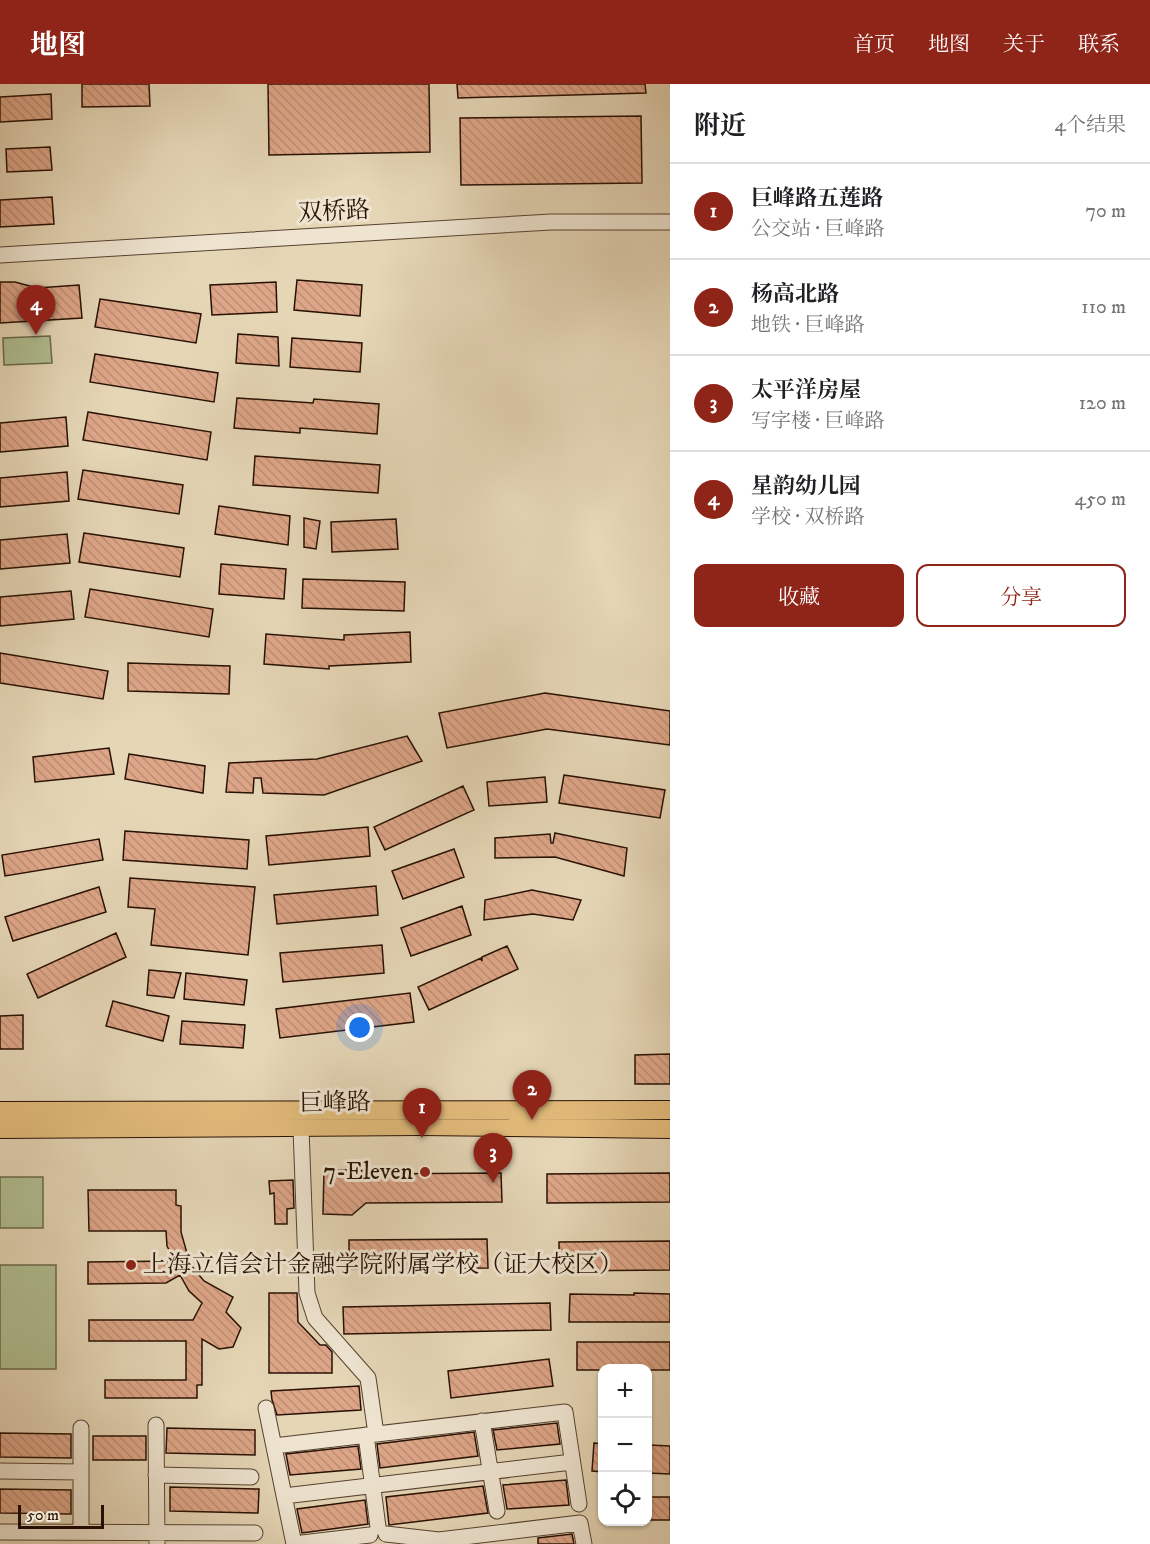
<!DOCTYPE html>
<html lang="zh">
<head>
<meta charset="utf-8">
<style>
	:root { --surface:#fff; --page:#f2f2f2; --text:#202124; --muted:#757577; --line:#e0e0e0; --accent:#8f2418 }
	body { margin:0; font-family:"IM FELL DW Pica","Noto Serif SC",serif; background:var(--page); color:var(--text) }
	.controls { position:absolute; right:18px; bottom:18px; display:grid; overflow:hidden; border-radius:12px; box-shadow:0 2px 4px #0004 }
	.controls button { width:54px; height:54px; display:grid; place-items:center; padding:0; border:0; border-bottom:2px solid var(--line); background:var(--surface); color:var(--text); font:30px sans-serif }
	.scale { position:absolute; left:18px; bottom:15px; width:86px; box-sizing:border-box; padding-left:6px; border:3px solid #281103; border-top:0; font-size:16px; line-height:21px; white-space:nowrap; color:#281103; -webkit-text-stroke:4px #eee4d0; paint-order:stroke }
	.you { position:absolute; left:360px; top:944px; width:21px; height:21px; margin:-15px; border:4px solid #fff; border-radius:50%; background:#1a73e8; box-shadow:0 0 0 9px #1a73e833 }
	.badge { display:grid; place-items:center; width:39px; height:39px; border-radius:50%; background:var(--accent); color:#fff; font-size:20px; font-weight:700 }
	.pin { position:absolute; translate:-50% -50px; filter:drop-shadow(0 2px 3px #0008) }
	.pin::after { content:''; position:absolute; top:32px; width:21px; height:18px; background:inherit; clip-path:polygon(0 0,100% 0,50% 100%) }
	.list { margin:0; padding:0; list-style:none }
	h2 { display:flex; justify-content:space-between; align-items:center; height:78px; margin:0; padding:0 24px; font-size:26px }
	h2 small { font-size:20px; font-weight:400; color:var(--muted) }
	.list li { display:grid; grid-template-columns:39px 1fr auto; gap:18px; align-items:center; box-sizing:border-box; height:96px; padding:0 24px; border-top:2px solid var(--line) }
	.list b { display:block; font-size:22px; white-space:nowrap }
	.list p { margin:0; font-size:20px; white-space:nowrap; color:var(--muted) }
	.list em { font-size:20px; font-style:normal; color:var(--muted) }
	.actions { display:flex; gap:12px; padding:18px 24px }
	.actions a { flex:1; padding:14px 0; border:2px solid var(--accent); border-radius:12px; text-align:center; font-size:21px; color:var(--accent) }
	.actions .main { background:var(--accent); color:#fff }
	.icon { flex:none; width:33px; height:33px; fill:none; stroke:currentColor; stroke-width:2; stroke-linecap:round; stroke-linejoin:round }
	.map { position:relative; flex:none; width:670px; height:1460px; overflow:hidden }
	header { display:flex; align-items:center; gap:36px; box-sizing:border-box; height:84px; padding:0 30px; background:var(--accent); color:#fff }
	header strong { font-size:28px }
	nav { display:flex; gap:33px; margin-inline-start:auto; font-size:21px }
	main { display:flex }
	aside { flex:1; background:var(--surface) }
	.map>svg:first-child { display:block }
	.garden { fill:#b0be91; stroke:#6c684a; stroke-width:1.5 }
	.building { fill:url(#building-back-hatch); stroke:#281103; stroke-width:1.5 }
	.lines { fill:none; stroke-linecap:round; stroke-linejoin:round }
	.minor-casing { stroke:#574230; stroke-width:17 }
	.major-casing { stroke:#281103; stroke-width:20 }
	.minor { stroke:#eee4d0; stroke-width:15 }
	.major { stroke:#e2bb7b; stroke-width:18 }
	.poi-dot { fill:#8f2418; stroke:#eee4d0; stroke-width:2 }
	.labels { text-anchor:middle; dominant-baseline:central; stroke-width:6; stroke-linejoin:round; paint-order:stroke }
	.street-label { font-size:24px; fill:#281103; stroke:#eee4d0 }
	.poi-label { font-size:24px; fill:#281103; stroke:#eee4d0; text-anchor:end }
</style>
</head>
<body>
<header>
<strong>地图</strong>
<nav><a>首页</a><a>地图</a><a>关于</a><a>联系</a></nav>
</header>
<main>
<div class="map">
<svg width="670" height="1460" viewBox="0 0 670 1460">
	<defs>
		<pattern id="building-back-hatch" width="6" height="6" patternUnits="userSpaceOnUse" patternTransform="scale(1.5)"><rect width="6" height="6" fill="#dea688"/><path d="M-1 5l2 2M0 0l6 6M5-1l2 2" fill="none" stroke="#be8e74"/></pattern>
	</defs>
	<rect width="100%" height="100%" fill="#e5d6b6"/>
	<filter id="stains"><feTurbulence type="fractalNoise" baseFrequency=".00333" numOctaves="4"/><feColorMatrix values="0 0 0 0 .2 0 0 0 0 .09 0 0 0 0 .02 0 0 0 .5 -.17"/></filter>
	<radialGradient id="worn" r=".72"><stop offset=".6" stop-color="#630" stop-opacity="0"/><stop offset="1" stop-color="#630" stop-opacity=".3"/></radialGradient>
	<path class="garden" d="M 50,252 L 52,279 L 4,281 L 3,254 Z
		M 43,1093 L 43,1144 L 0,1144 L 0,1093 Z
		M 0,1181 L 56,1181 L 56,1285 L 0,1285 Z"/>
	<path class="building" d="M 82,0 L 149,0 L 150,22 L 82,23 Z
		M 268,0 L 429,0 L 430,68 L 269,71 Z
		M 457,0 L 645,0 L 646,9 L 458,14 Z
		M 51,10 L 52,35 L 0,38 L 0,13 Z
		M 641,32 L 642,99 L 461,101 L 460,34 Z
		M 50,63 L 52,86 L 7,88 L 6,65 Z
		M 52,113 L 54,140 L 0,143 L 0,116 Z
		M 297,196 L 362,201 L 360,232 L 294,226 Z
		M 0,198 L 15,198 L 37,204 L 79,201 L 82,234 L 0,239 Z
		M 276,198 L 277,228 L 212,231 L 210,201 Z
		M 100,215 L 201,230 L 196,259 L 95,243 Z
		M 238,250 L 278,253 L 279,282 L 236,279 Z
		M 292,254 L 362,259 L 360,288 L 290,283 Z
		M 95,270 L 218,289 L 214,318 L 90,298 Z
		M 237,314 L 313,319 L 314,315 L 379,320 L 377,350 L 300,344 L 300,349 L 234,344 Z
		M 88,328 L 211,348 L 207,376 L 83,356 Z
		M 66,333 L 68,362 L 0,368 L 0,339 Z
		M 255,372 L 380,381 L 378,409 L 253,401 Z
		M 83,386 L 183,401 L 179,430 L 78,415 Z
		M 67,388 L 69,417 L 0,423 L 0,394 Z
		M 219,422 L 290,432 L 288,461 L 215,450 Z
		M 304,434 L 320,437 L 316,465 L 304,463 Z
		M 396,435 L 398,465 L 332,468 L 331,438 Z
		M 84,449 L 184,464 L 180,493 L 79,478 Z
		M 67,450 L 70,479 L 0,485 L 0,456 Z
		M 221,480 L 286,485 L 284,515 L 219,510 Z
		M 303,495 L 405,498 L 404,527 L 302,524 Z
		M 90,505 L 213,525 L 209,553 L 85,533 Z
		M 71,507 L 74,535 L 0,542 L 0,513 Z
		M 410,548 L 411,578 L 329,582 L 329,585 L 264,580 L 266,550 L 344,556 L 344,551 Z
		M 0,569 L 108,587 L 103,615 L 0,599 Z
		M 128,579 L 230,582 L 229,610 L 128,607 Z
		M 545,609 L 670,627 L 670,661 L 547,645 L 447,664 L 439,629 Z
		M 407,652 L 422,677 L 324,711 L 263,709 L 261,694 L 254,694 L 253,709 L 226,708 L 229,679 L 317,675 Z
		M 109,664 L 114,690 L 35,698 L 33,673 Z
		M 129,670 L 205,682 L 203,709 L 125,695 Z
		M 564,691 L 665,706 L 660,734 L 559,719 Z
		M 545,693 L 547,718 L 489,722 L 487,698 Z
		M 463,702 L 474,726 L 385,766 L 374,743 Z
		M 368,743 L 370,772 L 269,781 L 266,752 Z
		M 125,747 L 249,756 L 247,785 L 123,776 Z
		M 555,749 L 627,764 L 624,792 L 555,773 L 495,774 L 495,754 L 550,750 L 551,759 L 553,759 Z
		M 99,755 L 103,776 L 5,792 L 2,771 Z
		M 454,765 L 464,793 L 403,815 L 392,787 Z
		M 130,794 L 255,803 L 248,871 L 151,861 L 155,825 L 128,823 Z
		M 376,802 L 378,831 L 277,840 L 274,811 Z
		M 99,803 L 106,828 L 13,857 L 5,833 Z
		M 532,806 L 581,816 L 573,836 L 533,830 L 484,836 L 485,816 Z
		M 462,822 L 471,851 L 411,872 L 401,844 Z
		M 116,849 L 126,873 L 38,914 L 27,890 Z
		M 382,861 L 384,889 L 283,898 L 280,869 Z
		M 507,862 L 518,885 L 429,926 L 418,903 L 481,874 L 482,877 L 482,873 Z
		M 149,886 L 181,889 L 174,914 L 147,911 Z
		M 186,889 L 247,896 L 244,921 L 184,915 Z
		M 410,909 L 414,938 L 280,954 L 276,925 Z
		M 113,917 L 169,932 L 163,957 L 106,942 Z
		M 23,931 L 23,965 L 0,965 L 0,932 Z
		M 182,937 L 245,941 L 243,964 L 180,960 Z
		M 670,970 L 670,1000 L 635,1000 L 635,971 Z
		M 324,1086 L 362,1086 L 362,1090 L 501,1089 L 502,1118 L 366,1119 L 352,1131 L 323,1130 Z
		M 670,1089 L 670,1118 L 547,1119 L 547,1090 Z
		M 293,1096 L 294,1124 L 287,1125 L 287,1140 L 275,1140 L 274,1109 L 270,1110 L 269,1097 Z
		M 88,1106 L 176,1106 L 176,1121 L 181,1122 L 181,1148 L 190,1180 L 204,1197 L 233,1213 L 226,1228 L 241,1244 L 233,1263 L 219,1265 L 202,1255 L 202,1301 L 197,1301 L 197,1314 L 105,1314 L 105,1296 L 186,1296 L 186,1257 L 89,1257 L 89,1236 L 193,1236 L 202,1219 L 189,1207 L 180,1191 L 166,1199 L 88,1200 L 88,1178 L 175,1177 L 167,1162 L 166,1147 L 89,1147 Z
		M 487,1155 L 488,1184 L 349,1185 L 349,1156 Z
		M 670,1157 L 670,1186 L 559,1187 L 559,1158 Z
		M 269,1209 L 297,1209 L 298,1238 L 320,1261 L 326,1261 L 332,1268 L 332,1289 L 269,1289 Z
		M 634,1209 L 670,1210 L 670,1238 L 569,1238 L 570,1210 L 634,1211 Z
		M 550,1219 L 551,1246 L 344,1250 L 343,1223 Z
		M 577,1258 L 670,1258 L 670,1286 L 577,1286 Z
		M 549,1275 L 553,1302 L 451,1314 L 448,1287 Z
		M 359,1302 L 361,1326 L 277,1331 L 272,1316 L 271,1307 Z
		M 557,1339 L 560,1360 L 497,1366 L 493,1346 Z
		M 167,1344 L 255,1346 L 255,1371 L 166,1369 Z
		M 474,1348 L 478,1372 L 380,1384 L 377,1360 Z
		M 0,1349 L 71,1350 L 71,1374 L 0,1373 Z
		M 93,1352 L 146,1352 L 146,1376 L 93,1376 Z
		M 594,1359 L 603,1360 L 603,1388 L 592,1387 Z
		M 649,1361 L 670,1362 L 670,1390 L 648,1389 Z
		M 358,1362 L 361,1385 L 290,1391 L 286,1370 Z
		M 566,1396 L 569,1421 L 507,1425 L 503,1401 Z
		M 483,1402 L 488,1429 L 389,1441 L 386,1413 Z
		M 170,1403 L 259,1405 L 258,1429 L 170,1427 Z
		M 0,1405 L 71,1406 L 71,1430 L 0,1429 Z
		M 648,1413 L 670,1413 L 670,1436 L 648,1436 Z
		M 365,1416 L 368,1440 L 302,1449 L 297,1425 Z
		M 572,1450 L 574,1460 L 538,1460 L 538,1454 Z"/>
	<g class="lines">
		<g class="minor-casing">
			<path id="minor" d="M 0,171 L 551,138 L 670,138
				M 301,1044 L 307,1209 L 315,1234 L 368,1294 L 376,1350
				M 266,1324 L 294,1460
				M 482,1337 L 497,1427
				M 156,1341 L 157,1460
				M 81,1344 L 81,1448
				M 366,1351 L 378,1443
				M 274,1362 L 565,1328 L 579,1420
				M 0,1387 L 81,1388
				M 156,1391 L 251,1393
				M 284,1412 L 572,1378
				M 0,1448 L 255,1449
				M 386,1450 L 439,1456 L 580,1439 L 584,1460
				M 302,1459 L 370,1451"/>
		</g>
		<g class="major-casing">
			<path id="major" d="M 0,1027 L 670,1026
				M 0,1045 L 419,1042 L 670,1045"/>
		</g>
		<use href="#minor" class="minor"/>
		<use href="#major" class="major"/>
	</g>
	<g class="poi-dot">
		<circle cx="425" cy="1088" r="6"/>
		<circle cx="131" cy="1181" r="6"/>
	</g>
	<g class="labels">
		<g class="street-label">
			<text transform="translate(334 128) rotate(-3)">双桥路</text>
			<text transform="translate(335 1019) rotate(-1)">巨峰路</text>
		</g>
		<g class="poi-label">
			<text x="413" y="1088">7-Eleven</text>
			<text x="143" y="1181" text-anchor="start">上海立信会计金融学院附属学校（证大校区）</text>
		</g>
	</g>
	<rect width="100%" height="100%" filter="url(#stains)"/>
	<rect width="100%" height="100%" fill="url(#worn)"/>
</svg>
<div class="controls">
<button>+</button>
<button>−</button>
<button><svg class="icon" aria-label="locate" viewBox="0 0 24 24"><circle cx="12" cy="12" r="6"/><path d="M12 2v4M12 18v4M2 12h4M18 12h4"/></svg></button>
</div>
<div class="scale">50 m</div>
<div class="you"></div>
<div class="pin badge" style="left:422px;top:1054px">1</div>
<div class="pin badge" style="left:532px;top:1036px">2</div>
<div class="pin badge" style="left:493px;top:1099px">3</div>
<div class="pin badge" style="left:36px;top:251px">4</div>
</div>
<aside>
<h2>附近<small>4个结果</small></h2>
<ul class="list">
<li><span class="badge">1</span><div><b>巨峰路五莲路</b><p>公交站 · 巨峰路</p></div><em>70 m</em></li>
<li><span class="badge">2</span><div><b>杨高北路</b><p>地铁 · 巨峰路</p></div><em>110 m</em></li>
<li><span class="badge">3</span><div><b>太平洋房屋</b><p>写字楼 · 巨峰路</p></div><em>120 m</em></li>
<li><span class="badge">4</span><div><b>星韵幼儿园</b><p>学校 · 双桥路</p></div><em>450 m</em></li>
</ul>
<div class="actions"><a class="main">收藏</a><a>分享</a></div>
</aside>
</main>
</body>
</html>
